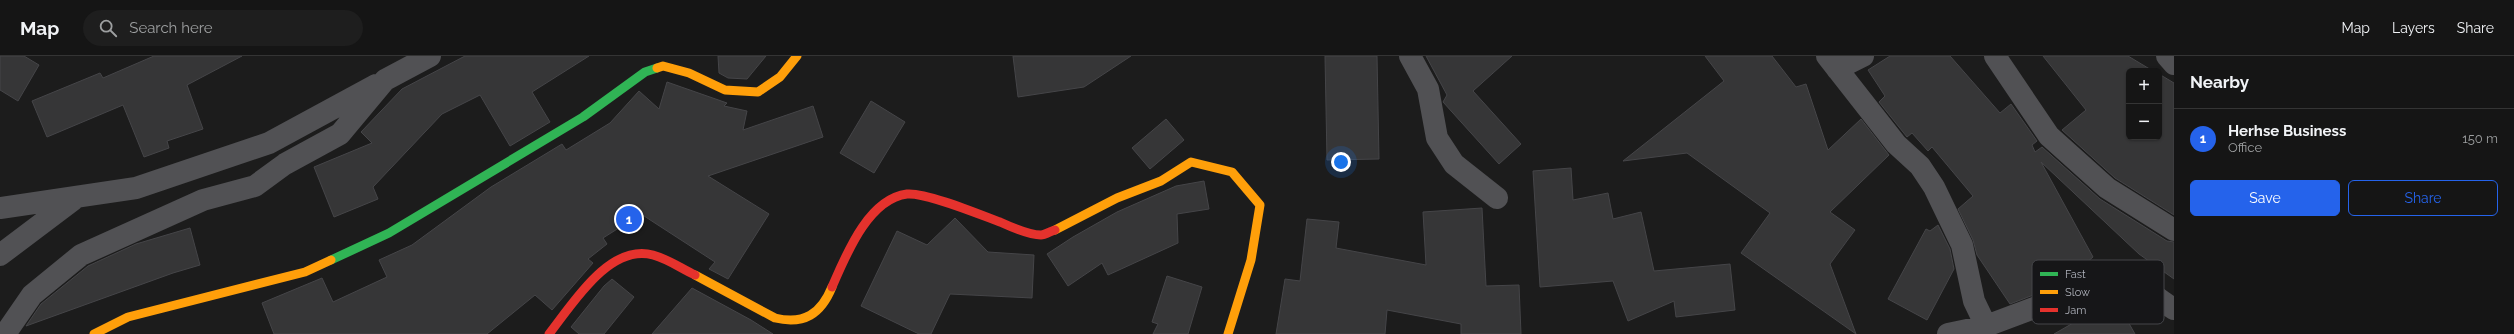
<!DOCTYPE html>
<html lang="en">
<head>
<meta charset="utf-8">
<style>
	:root { --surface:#151515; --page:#1e1e1e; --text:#f1f3f6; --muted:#9d9fa0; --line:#343434; --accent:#2563eb }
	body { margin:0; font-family:Raleway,sans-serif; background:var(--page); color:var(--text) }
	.controls { position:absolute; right:12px; top:12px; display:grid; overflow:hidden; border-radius:6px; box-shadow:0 1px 3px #0004 }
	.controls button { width:36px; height:36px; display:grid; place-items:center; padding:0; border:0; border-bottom:1px solid var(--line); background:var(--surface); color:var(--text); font:20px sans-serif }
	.you { position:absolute; left:1341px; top:106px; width:14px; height:14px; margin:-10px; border:3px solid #fff; border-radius:50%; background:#1a73e8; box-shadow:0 0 0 6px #1a73e833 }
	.badge { display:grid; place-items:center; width:26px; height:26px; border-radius:50%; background:var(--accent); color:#fff; font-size:13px; font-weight:700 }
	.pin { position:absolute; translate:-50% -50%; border:2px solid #fff; box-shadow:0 1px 4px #0006 }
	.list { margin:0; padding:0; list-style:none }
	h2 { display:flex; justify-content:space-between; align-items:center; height:52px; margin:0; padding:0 16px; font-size:17px }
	h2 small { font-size:13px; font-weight:400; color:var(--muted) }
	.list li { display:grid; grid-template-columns:26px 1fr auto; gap:12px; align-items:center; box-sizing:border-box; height:60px; padding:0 16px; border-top:1px solid var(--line) }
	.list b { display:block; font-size:15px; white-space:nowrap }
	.list p { margin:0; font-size:13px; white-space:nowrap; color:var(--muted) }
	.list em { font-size:13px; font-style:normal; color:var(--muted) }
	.actions { display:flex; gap:8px; padding:12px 16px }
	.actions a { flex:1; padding:9px 0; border:1px solid var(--accent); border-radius:6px; text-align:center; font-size:14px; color:var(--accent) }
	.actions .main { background:var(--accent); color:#fff }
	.icon { flex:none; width:22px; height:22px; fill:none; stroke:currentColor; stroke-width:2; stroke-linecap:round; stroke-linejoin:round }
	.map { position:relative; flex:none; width:2174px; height:278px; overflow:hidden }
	header { display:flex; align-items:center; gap:24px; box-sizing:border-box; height:56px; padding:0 20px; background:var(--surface); border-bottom:1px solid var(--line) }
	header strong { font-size:19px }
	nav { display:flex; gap:22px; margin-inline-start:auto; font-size:14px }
	.search { width:280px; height:36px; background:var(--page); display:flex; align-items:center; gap:10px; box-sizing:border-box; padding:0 14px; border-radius:22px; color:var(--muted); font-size:15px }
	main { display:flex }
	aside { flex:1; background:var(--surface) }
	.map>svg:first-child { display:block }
	.building { fill:#363637; stroke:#454548 }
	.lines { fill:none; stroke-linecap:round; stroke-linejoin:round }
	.street { stroke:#515154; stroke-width:22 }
	.fast { stroke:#30b455; stroke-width:9 }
	.slow { stroke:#ff9f0a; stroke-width:9 }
	.jam { stroke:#e5322d; stroke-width:9 }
	.key { fill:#161618; stroke:#444549; stroke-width:1 }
	.key-label { font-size:11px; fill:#afb2bb }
</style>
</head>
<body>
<header>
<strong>Map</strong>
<div class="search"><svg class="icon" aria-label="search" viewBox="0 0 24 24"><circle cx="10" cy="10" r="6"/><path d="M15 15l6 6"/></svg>Search here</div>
<nav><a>Map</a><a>Layers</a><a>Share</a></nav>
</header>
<main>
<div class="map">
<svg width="2174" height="278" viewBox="0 0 2174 278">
	<rect width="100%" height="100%" fill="#1c1c1c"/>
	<path class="building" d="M 0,0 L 24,0 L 39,9 L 18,45 L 0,34 Z
		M 154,0 L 242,0 L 187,29 L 203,73 L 167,85 L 169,92 L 144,101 L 123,49 L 47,81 L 32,45 L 100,17 L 103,22 Z
		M 465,0 L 589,0 L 532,36 L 550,66 L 510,90 L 480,39 L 442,58 L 373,131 L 378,143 L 334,161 L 314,111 L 372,87 L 361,76 L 402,33 Z
		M 718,0 L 766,0 L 747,23 L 728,22 L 719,17 Z
		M 1013,0 L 1131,0 L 1084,31 L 1018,41 Z
		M 1325,0 L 1377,0 L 1379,103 L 1327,104 Z
		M 1426,0 L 1512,0 L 1473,35 L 1521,88 L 1499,108 L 1443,46 L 1447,39 Z
		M 1705,0 L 1772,0 L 1796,31 L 1806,28 L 1828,94 L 1861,63 L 1889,99 L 1830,156 L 1855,174 L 1830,208 L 1856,278 L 1741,197 L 1770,157 L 1687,97 L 1623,105 L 1724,25 Z
		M 1890,0 L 1950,0 L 2000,57 L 2011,48 L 2037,85 L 2032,89 L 2035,96 L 2042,91 L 2100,143 L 2167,185 L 2174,186 L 2174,223 L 2139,198 L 2041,106 L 2093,201 L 2062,228 L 2010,248 L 1977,199 L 1973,184 L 1958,153 L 1973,140 L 1932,91 L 1928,95 L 1912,77 L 1907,81 L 1879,46 L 1885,40 L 1868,14 Z
		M 2043,0 L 2128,0 L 2153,15 L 2129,15 L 2129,81 L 2159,81 L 2159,18 L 2174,27 L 2174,159 L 2115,122 L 2062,74 L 2086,54 Z
		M 667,26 L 727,47 L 724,50 L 747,55 L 743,74 L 813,50 L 823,81 L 708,120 L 769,158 L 728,223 L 709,213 L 715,206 L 641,158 L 603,182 L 607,188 L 588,203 L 593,207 L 552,254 L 535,239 L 487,278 L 274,278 L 262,247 L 322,222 L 333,246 L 387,221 L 379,204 L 412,189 L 491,131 L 562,88 L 566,94 L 610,67 L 639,35 L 659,53 Z
		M 871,45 L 905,66 L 874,117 L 840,97 Z
		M 1166,63 L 1184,84 L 1150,113 L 1132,92 Z
		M 1571,112 L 1573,144 L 1608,137 L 1613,163 L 1641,156 L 1654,215 L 1730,208 L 1735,254 L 1676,261 L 1674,245 L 1628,265 L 1613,225 L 1540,231 L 1533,115 Z
		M 1204,125 L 1209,153 L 1177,158 L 1178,187 L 1108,219 L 1102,207 L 1068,230 L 1047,198 L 1073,181 L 1117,156 L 1176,130 Z
		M 1482,152 L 1486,230 L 1519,229 L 1521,278 L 1461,278 L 1461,268 L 1387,254 L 1385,278 L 1276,278 L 1285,223 L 1300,225 L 1307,163 L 1339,166 L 1336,192 L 1426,209 L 1423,156 Z
		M 955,162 L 988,196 L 1034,199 L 1032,242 L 950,238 L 931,278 L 919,278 L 861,250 L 897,175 L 927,189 Z
		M 1938,169 L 1950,193 L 1954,213 L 1927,264 L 1888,243 L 1926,173 L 1930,175 Z
		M 190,172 L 200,209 L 173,217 L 26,270 L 41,248 L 88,210 L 136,188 Z
		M 1167,220 L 1202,231 L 1188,278 L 1153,278 L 1158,268 L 1152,266 Z
		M 612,223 L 634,241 L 604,278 L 579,278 L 571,271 L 604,230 Z
		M 692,232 L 751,264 L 773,278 L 652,278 Z
		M 2115,243 L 2135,278 L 2054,278 Z"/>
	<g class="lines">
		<path class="street" d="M 1410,0 L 1428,33 L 1437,82 L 1454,108 L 1497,142
			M 1827,0 L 1896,88 L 1920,110 L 1934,131 L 1962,189 L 1974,245 L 1986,270
			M 1995,0 L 2049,80 L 2107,132 L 2174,174
			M 2167,0 L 2174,8
			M 1837,13 L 1863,0
			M 0,152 L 136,132 L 269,87 L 376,29
			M 0,199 L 73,144
			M 5,278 L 32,239 L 81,199 L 203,144 L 255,130 L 285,108 L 340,78 L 385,24 L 430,0
			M 1948,278 L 1986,270 L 2103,226 C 2141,220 2144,235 2174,253"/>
		<path class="fast" d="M 331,204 L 389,177 L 583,61 L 645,16 L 657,12"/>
		<path class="slow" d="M 657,12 L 663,10 L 689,17 L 725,34 L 758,36 L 780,21 L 797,0
			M 1055,174 L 1117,142 L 1161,125 L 1191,106 L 1232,116 L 1260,149 L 1251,204 L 1228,278
			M 695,219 L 775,262 C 804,269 821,258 832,231
			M 94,278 L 128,261 L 305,216 L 331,204"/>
		<path class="jam" d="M 832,231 C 846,199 868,143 907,138 C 926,136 981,159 1000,166 C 1011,171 1029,179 1041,179 C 1045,179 1051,175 1055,174
			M 549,278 C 572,249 609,187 653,199 C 668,203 682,213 695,219"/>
	</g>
	<rect x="2032" y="204" width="132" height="64" rx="6" class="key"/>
	<rect x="2040" y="216" width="18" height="4" fill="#30b455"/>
	<rect x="2040" y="234" width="18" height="4" fill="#ff9f0a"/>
	<rect x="2040" y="252" width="18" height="4" fill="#e5322d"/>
	<g class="key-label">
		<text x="2065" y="222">Fast</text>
		<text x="2065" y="240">Slow</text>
		<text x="2065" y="258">Jam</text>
	</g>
</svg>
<div class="controls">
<button>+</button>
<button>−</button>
</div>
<div class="you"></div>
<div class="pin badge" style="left:629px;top:163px">1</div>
</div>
<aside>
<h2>Nearby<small></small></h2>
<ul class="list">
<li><span class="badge">1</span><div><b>Herhse Business</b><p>Office</p></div><em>150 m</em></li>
</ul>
<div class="actions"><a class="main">Save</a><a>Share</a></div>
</aside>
</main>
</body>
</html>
